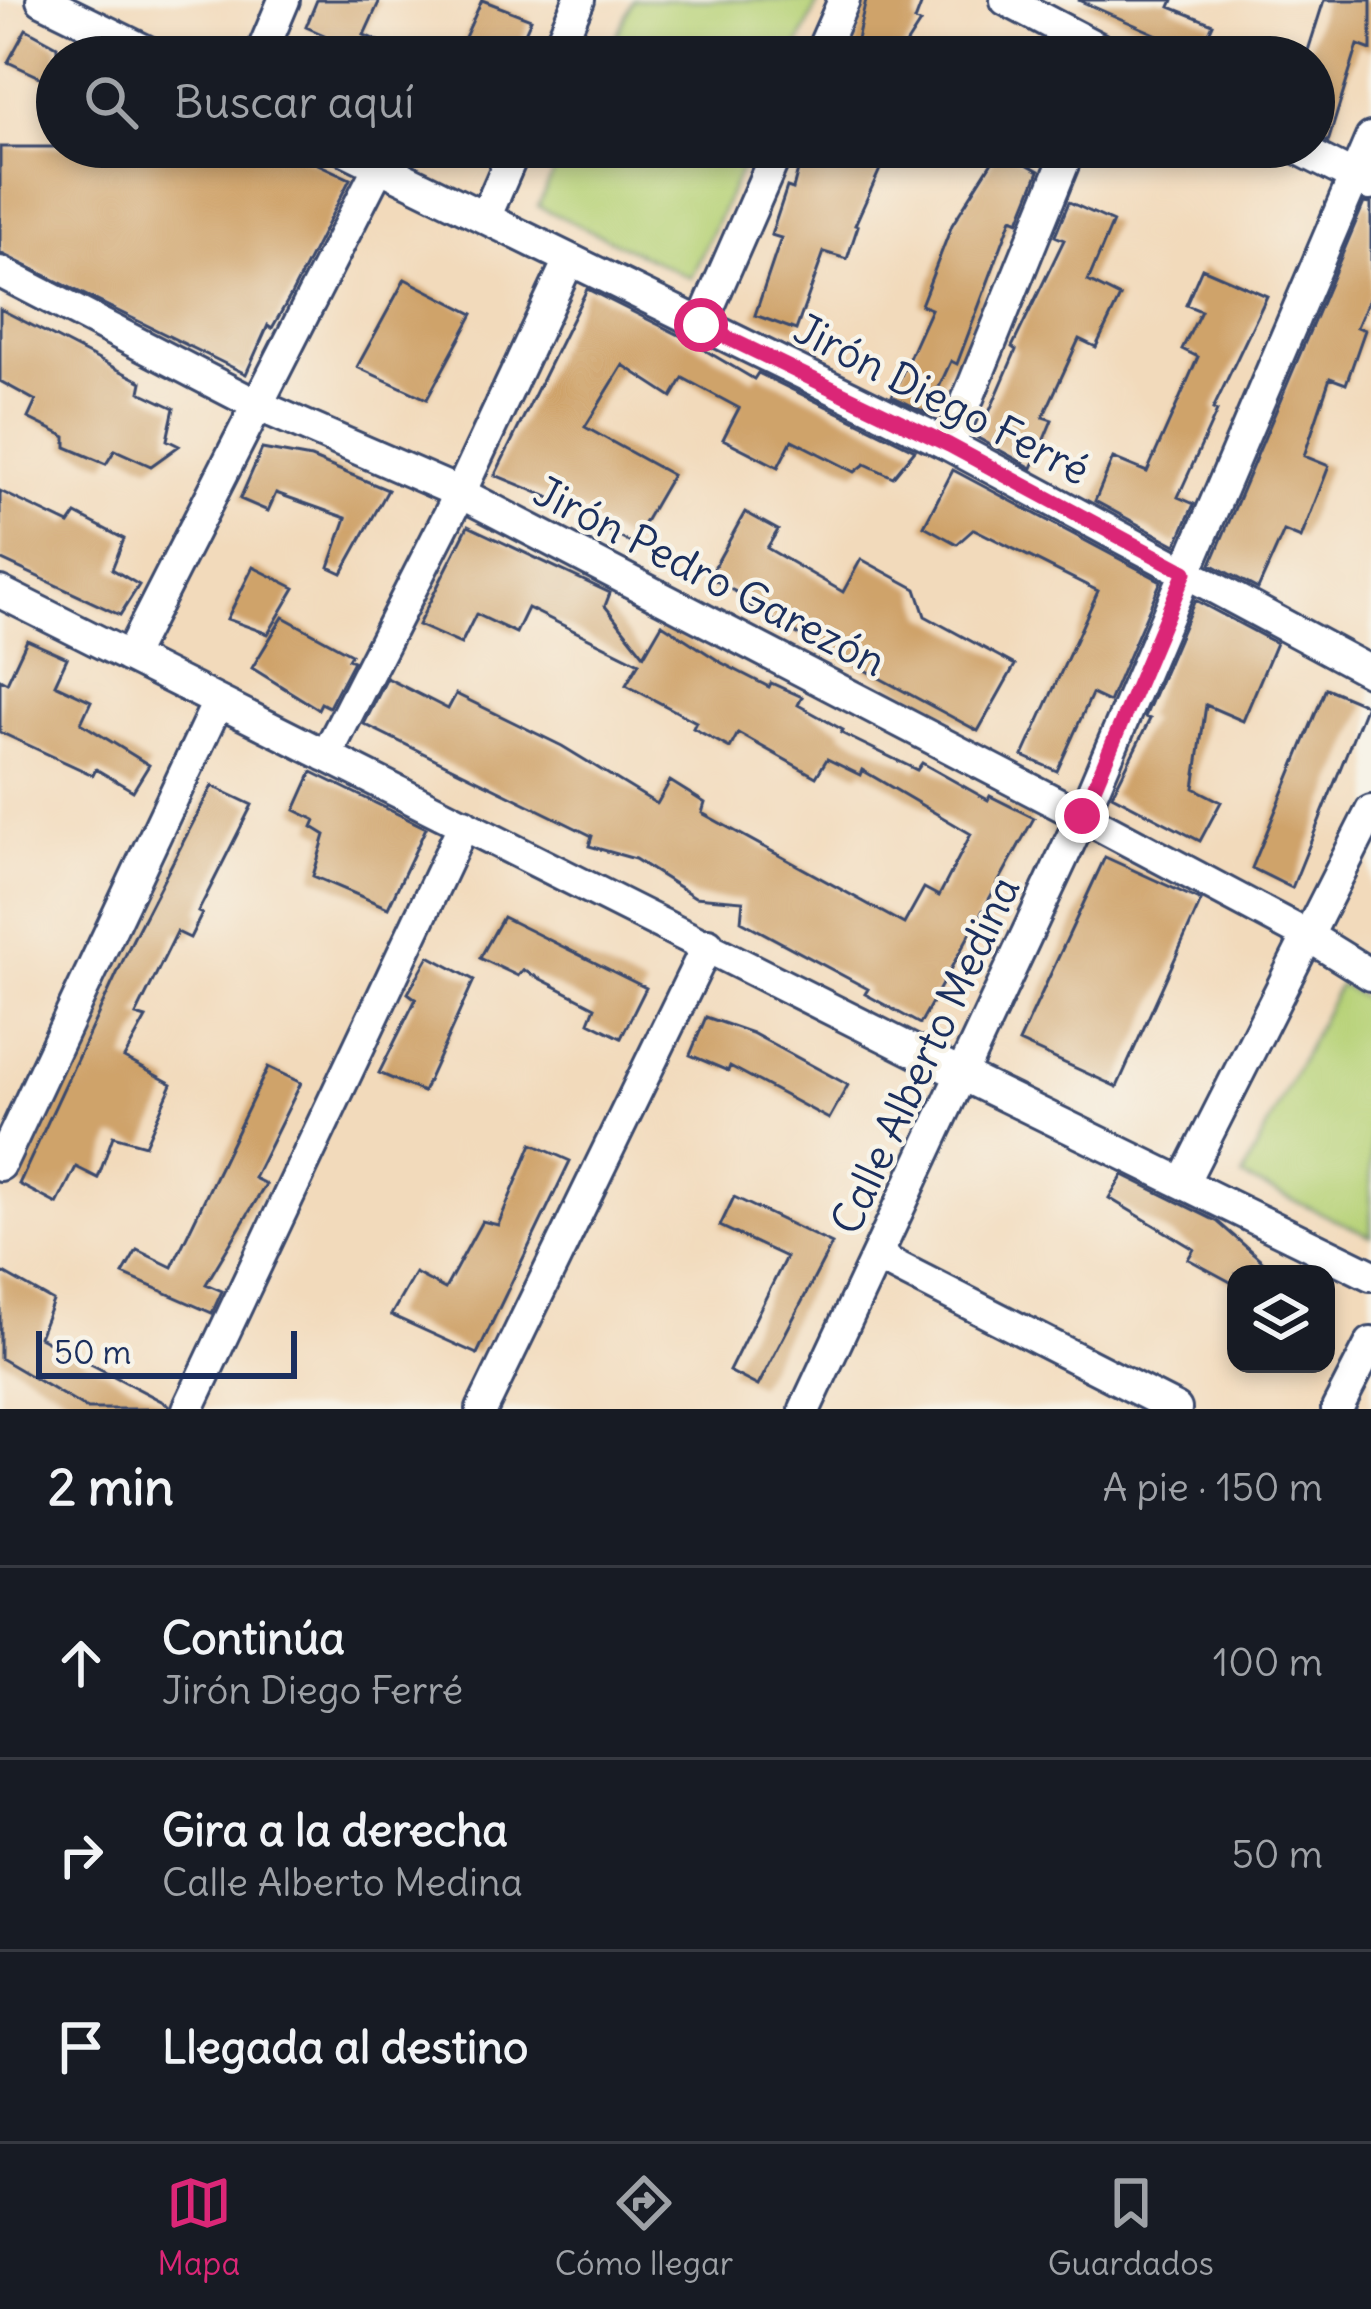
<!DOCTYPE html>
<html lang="es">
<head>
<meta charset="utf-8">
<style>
	:root { --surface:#171b24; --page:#20242c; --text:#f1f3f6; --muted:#9ea1a6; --line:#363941; --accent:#db2777 }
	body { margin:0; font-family:Delius,sans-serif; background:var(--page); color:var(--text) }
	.controls { position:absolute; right:36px; bottom:36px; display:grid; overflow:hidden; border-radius:24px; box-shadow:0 6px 18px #0003 }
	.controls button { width:108px; height:108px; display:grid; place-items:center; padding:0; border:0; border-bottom:3px solid var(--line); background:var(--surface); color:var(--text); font:60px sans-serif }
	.scale { position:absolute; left:36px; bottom:30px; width:261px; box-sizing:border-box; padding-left:12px; border:6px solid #1b2f5e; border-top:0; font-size:33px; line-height:42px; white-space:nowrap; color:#1b2f5e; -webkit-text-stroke:9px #f7f3e8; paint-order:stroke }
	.stop { position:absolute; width:36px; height:36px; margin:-27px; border:9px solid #db2777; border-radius:50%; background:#fff }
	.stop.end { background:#db2777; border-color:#fff; box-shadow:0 3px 12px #0008 }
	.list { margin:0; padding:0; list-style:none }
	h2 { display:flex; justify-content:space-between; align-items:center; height:156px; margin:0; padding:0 48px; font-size:51px }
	h2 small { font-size:39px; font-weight:400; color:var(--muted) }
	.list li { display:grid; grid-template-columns:78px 1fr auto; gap:36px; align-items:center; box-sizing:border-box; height:192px; padding:0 48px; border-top:3px solid var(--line) }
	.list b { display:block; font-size:45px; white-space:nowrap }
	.list p { margin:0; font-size:39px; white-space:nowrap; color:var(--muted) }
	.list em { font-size:39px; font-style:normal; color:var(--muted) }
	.icon { flex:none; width:66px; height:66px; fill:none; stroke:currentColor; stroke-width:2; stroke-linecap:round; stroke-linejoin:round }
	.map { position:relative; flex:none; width:1371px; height:1409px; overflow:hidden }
	.search { position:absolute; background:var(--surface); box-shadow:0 6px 18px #0003; left:36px; right:36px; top:36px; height:132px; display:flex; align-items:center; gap:30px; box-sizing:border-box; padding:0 42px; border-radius:66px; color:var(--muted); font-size:45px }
	.sheet { height:732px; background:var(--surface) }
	nav { display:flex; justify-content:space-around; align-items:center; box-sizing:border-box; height:168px; border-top:3px solid var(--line); background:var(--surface); font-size:33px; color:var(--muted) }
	nav a { display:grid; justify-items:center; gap:6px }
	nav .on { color:var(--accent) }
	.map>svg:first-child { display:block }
	.green { fill:#b6d176; stroke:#68806a; stroke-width:3 }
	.building { fill:#cfa36a }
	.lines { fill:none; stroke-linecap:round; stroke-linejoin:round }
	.street-casing { stroke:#3b496c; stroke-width:36 }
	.street { stroke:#fff; stroke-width:30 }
	.route { stroke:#db2777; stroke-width:15 }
	.labels { text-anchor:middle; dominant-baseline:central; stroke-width:9; stroke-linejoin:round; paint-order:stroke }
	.street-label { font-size:42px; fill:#1b2f5e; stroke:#f7f3e8 }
</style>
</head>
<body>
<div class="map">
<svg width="1371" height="1409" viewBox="0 0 1371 1409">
	<rect width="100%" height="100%" fill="#f7f3e8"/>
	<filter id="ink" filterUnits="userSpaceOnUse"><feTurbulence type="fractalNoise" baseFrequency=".00833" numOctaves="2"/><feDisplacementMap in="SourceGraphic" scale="24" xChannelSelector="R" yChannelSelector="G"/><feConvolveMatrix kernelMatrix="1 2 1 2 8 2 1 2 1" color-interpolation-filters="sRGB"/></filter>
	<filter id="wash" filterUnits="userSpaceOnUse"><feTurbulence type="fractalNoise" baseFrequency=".004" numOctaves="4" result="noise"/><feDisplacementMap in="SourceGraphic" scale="48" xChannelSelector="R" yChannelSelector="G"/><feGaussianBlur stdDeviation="2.7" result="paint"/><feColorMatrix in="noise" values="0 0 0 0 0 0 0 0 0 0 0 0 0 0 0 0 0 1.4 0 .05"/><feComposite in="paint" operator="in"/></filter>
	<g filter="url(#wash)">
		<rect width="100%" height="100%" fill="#f2dabb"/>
		<path class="green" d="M 633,0 L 819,0 L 793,57 L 607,57 Z
			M 565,147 L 751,147 L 691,278 L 538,206 Z
			M 1339,985 L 1371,1001 L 1371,1236 L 1242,1177 Z"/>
		<g id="blocks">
			<path class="building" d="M 317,0 L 380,0 L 364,35 L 415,57 L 314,57 L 324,35 L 306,27 Z
				M 482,0 L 531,19 L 514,57 L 456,57 Z
				M 866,0 L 923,0 L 915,21 L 920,23 L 898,57 L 853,57 Z
				M 1078,0 L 1173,0 L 1170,7 L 1213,24 L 1209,33 L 1259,57 L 1162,57 L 1169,40 Z
				M 1324,0 L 1371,0 L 1371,50 L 1358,45 L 1328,142 L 1314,135 L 1314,57 L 1306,57 Z
				M 26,29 L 57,46 L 57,85 L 8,62 Z
				M 0,147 L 281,147 L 350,179 L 291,295 L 272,328 L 268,325 L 246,374 L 0,253 Z
				M 810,147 L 890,147 L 855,225 L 858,226 L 847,259 L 824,252 L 796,330 L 755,315 L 781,238 L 771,235 L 787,187 L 793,189 L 802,155 L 806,156 Z
				M 1000,149 L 1039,171 L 1019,221 L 1012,218 L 957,364 L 951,361 L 927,413 L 892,396 L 931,309 L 921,305 L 952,225 Z
				M 1069,202 L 1113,222 L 1088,281 L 1120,297 L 1096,347 L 1079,339 L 1043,417 L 1052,420 L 1032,468 L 978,438 L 1016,350 L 1012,347 L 1064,240 L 1055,236 Z
				M 1364,203 L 1371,204 L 1371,294 L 1357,327 L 1365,330 L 1346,384 L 1330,378 L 1304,456 L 1329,466 L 1301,538 L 1284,531 L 1258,589 L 1211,564 Z
				M 1202,268 L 1267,296 L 1213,409 L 1217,411 L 1178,497 L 1194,504 L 1176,545 L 1095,501 L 1113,458 L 1147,472 L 1198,357 L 1182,349 L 1201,311 L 1186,305 Z
				M 405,279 L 473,314 L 427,399 L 357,367 Z
				M 587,289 L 679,335 L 754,379 L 758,373 L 915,450 L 893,477 L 865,464 L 855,472 L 792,440 L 778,467 L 723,439 L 739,408 L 683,378 L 672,397 L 623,365 L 585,427 L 672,475 L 632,544 L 593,522 L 596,517 L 495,475 Z
				M 0,309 L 142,382 L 140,392 L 174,408 L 167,440 L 179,446 L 151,466 L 115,450 L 106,464 L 66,447 L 66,437 L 28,418 L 36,401 L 0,381 Z
				M 262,449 L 311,458 L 388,490 L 342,573 L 329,567 L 346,518 L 276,493 L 268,511 L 240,499 Z
				M 953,470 L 1161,581 L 1109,702 L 1092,694 L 1057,771 L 1023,756 L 1098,591 L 974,529 L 957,544 L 924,526 Z
				M 0,491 L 69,524 L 76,514 L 124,539 L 112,569 L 139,585 L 120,615 L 0,559 Z
				M 745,512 L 778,530 L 767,548 L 843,592 L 861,559 L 916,589 L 925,616 L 1015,665 L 978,731 L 794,632 L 744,603 L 747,598 L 709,577 Z
				M 468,526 L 610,593 L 605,606 L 644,655 L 662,624 L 722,663 L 769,687 L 771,683 L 802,697 L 798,705 L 843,730 L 841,733 L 917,770 L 922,763 L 988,800 L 990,796 L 1034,818 L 920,1024 L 865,994 L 868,989 L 741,921 L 743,901 L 695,897 L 635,859 L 589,846 L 592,836 L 364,724 L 387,678 L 448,709 L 456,694 L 562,746 L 657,804 L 670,781 L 705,803 L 702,813 L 904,924 L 924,888 L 939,896 L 971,834 L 862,770 L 860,775 L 827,759 L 816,777 L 738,733 L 730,748 L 693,728 L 696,722 L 626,685 L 639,663 L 528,608 L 516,633 L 476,614 L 461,644 L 418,625 Z
				M 253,567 L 295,588 L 268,634 L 227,619 Z
				M 1195,600 L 1276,643 L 1243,721 L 1206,705 L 1194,788 L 1221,802 L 1200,841 L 1112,795 L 1150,719 L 1145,717 Z
				M 283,617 L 351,654 L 348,659 L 353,661 L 329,707 L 321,703 L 318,709 L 252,668 Z
				M 27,640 L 67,658 L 55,684 L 91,701 L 81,723 L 149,765 L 133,791 L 96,769 L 93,775 L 0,732 L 0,679 L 7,683 Z
				M 1326,688 L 1366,705 L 1292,888 L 1252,868 Z
				M 312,772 L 426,828 L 388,908 L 313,876 L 325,835 L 312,827 L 315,820 L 295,810 Z
				M 212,786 L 252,805 L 198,912 L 202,914 L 190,938 L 177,932 L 136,1015 L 146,1018 L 124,1058 L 172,1084 L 145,1145 L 113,1136 L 98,1178 L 76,1167 L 57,1204 L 19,1184 L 133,939 Z
				M 1105,857 L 1201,901 L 1117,1087 L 1019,1042 Z
				M 503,917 L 646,988 L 621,1038 L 589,1022 L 595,1007 L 523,970 L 518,976 L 480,958 Z
				M 429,956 L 474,980 L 423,1092 L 379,1073 L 416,999 L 408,993 Z
				M 706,1017 L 752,1033 L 848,1085 L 829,1119 L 730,1066 L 728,1071 L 690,1055 Z
				M 268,1067 L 301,1083 L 254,1178 L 266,1184 L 206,1284 L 222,1291 L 212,1313 L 123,1274 L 137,1250 L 172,1267 Z
				M 532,1144 L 570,1161 L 477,1354 L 391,1315 L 415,1273 L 445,1289 L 482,1221 L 498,1225 Z
				M 1123,1175 L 1218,1222 L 1277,1274 L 1236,1274 L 1236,1285 L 1188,1259 L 1194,1249 L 1109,1198 Z
				M 734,1197 L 832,1244 L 758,1386 L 729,1371 L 786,1257 L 720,1226 Z
				M 0,1271 L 53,1301 L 39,1337 L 169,1405 L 169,1409 L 87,1409 L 0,1358 Z"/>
		</g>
	</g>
	<g filter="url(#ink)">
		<use href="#blocks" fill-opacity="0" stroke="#3b496c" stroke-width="3"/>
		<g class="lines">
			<g class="street-casing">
				<path id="street" d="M 42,0 L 158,57
					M 1006,0 L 1115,57
					M 260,57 L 284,0
					M 554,57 L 579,0
					M 819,57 L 844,0
					M 340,147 L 949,445 L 1371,672
					M 1295,147 L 1370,185
					M 485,218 L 516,147
					M 0,272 L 257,405 L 460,493 L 1082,816 L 1308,936 L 1371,975
					M 701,325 L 779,147
					M 949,445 L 1070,147
					M 0,592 L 964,1076 L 1371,1275
					M 129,657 L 379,166
					M 326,756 L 460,493 L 569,260
					M 0,1165 L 218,702
					M 1184,1181 L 1371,811
					M 878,1257 L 1176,1409
					M 188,1409 L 464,824
					M 482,1409 L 708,944
					M 805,1409 L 1082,816 L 1371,138
					M 1337,1409 L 1371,1343"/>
			</g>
			<use href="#street" class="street"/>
		</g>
	</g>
	<g class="lines" filter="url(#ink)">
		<path class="route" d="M 701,325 L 949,445 L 1185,572 L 1082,816"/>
	</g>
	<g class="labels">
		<g class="street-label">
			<text transform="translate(942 399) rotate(27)">Jirón Diego Ferré</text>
			<text transform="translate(710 576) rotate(27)">Jirón Pedro Garezón</text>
			<text transform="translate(925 1055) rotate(-65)">Calle Alberto Medina</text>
		</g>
	</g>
</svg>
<div class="controls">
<button><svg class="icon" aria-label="layers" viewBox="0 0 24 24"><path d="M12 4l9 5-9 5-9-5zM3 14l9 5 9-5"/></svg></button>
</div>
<div class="scale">50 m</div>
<div class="stop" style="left:701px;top:325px"></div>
<div class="stop end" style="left:1082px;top:816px"></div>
<div class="search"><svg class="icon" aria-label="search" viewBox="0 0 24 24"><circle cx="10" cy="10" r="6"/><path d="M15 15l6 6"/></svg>Buscar aquí</div>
</div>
<section class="sheet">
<h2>2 min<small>A pie · 150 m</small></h2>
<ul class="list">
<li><svg class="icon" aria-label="ahead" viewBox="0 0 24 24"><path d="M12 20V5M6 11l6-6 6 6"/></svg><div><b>Continúa</b><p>Jirón Diego Ferré</p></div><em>100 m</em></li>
<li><svg class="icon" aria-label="right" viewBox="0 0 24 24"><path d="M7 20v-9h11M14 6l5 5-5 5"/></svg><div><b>Gira a la derecha</b><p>Calle Alberto Medina</p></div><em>50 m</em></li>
<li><svg class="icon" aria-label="arrive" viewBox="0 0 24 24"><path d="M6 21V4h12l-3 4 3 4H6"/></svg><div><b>Llegada al destino</b></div></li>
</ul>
</section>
<nav>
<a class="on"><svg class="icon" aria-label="map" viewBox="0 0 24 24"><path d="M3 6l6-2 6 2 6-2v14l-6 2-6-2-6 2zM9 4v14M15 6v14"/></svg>Mapa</a>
<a><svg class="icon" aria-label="directions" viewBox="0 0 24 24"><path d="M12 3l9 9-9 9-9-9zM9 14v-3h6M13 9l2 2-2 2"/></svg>Cómo llegar</a>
<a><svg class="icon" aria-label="saved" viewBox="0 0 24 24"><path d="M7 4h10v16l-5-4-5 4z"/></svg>Guardados</a>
</nav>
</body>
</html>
